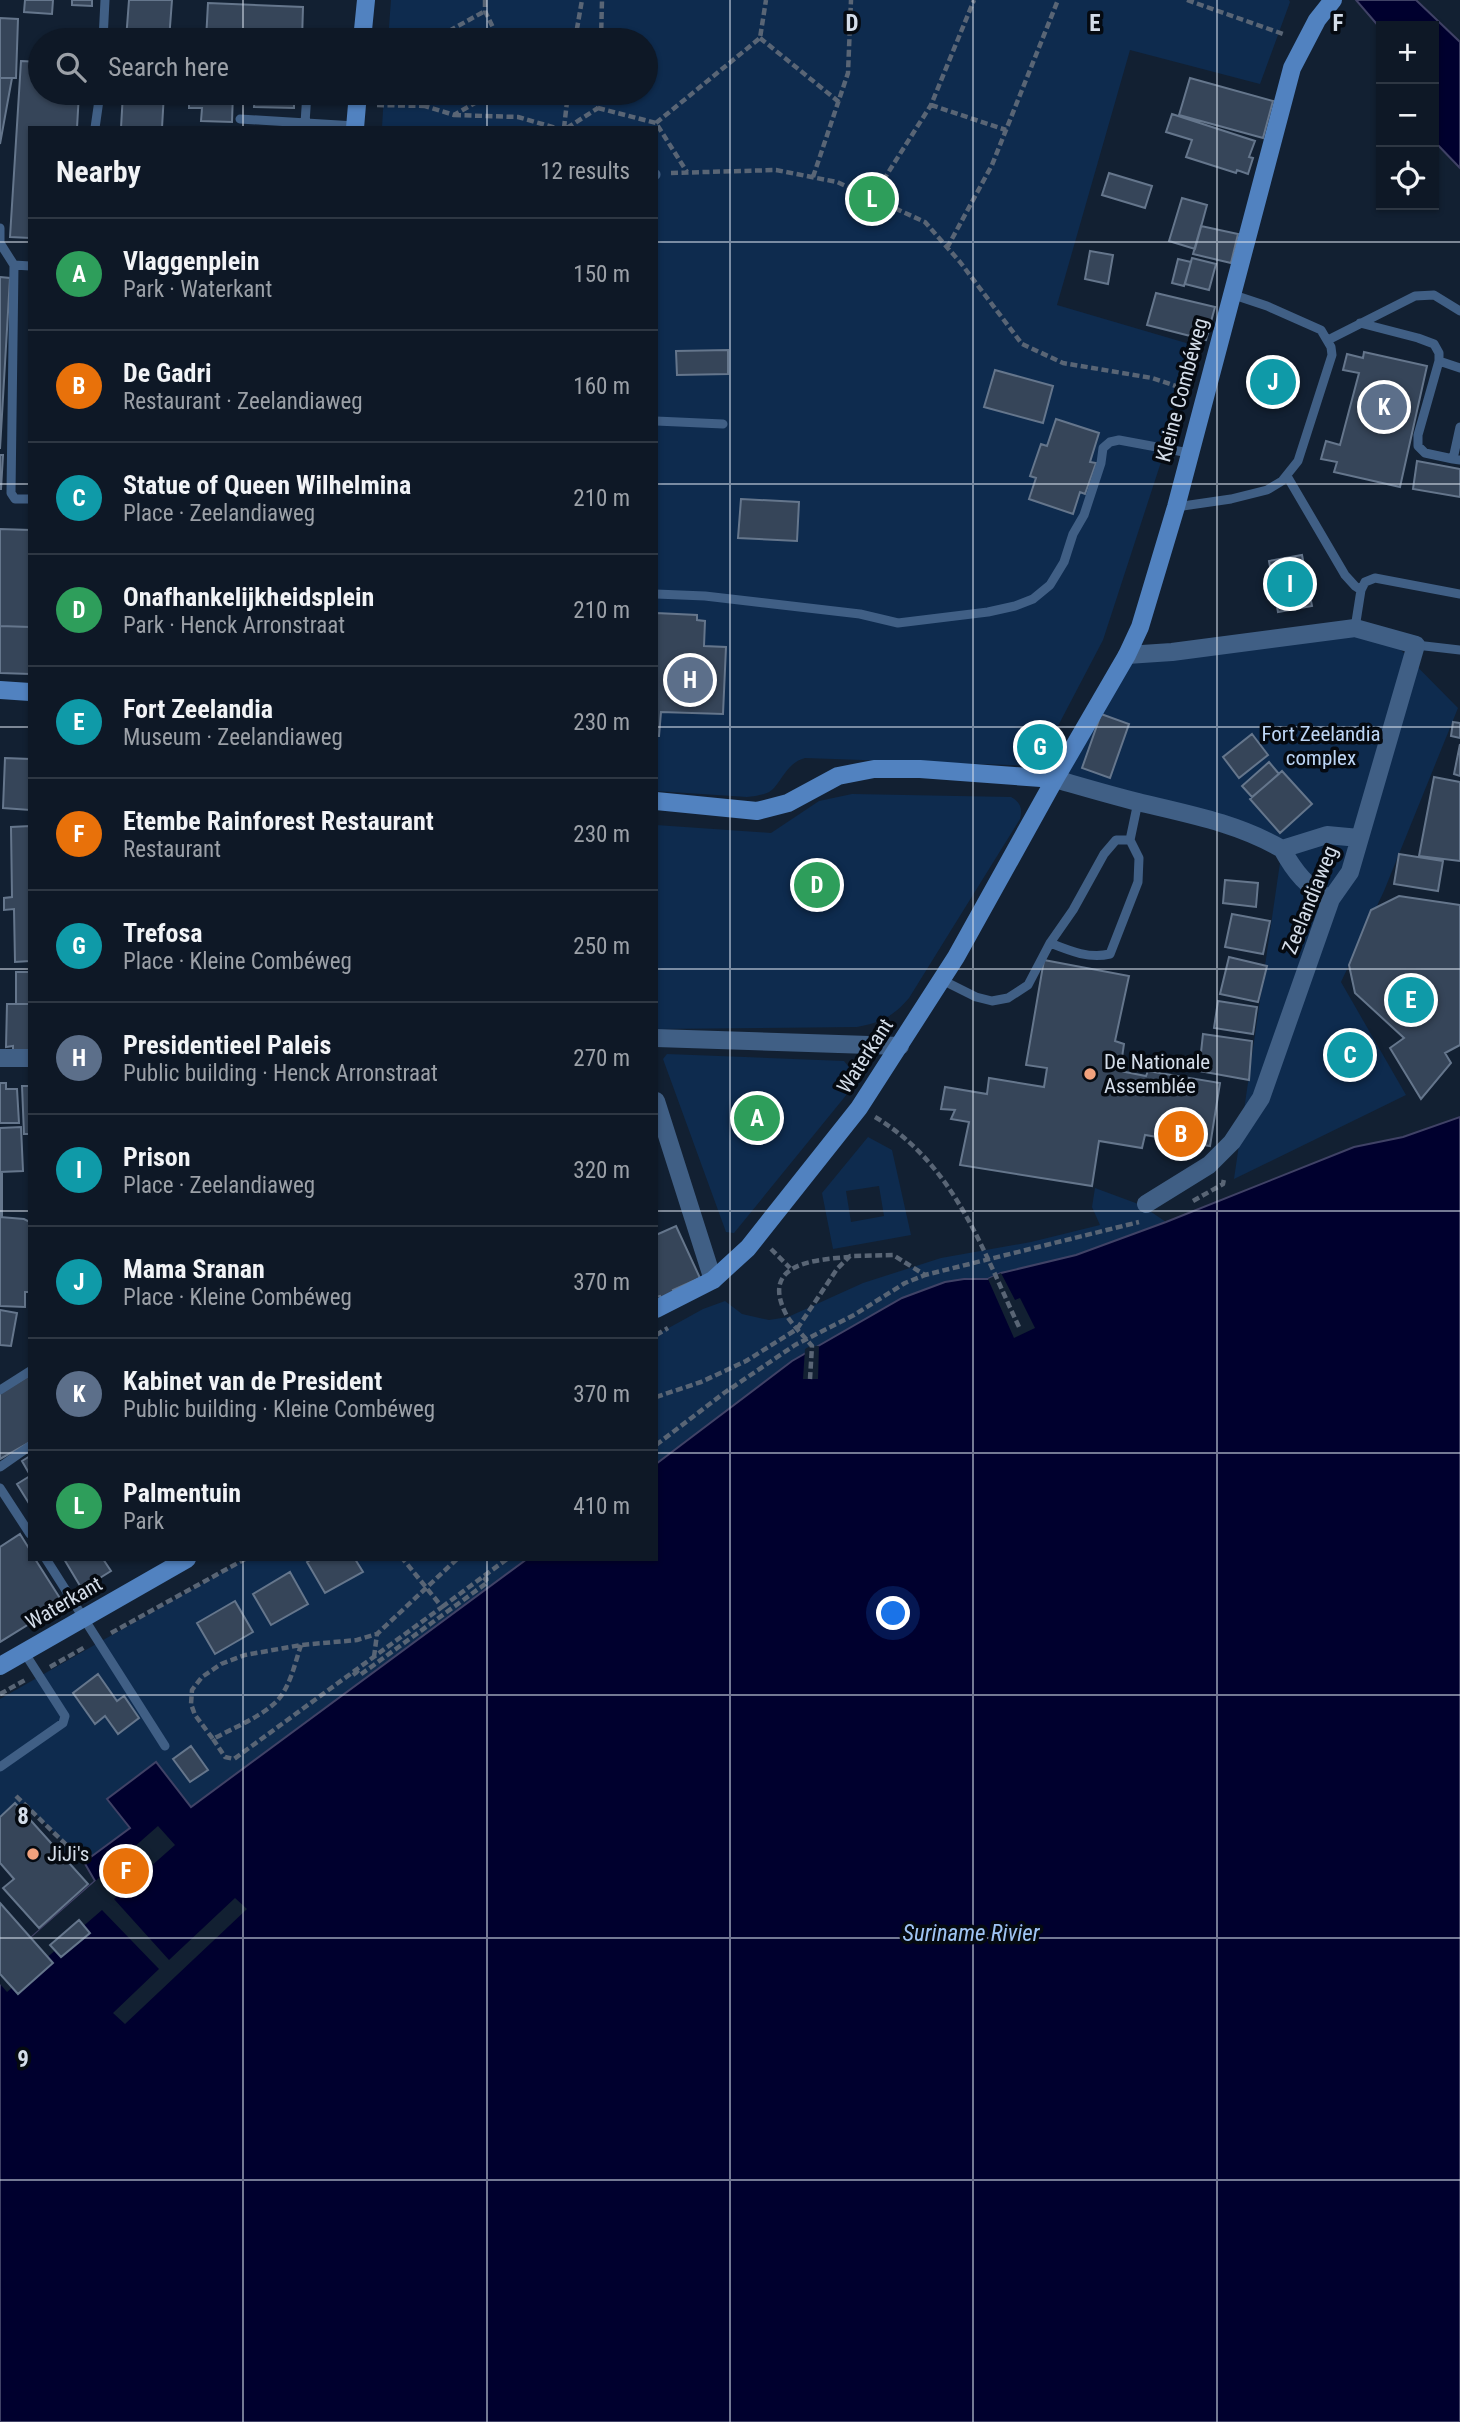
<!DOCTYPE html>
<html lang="en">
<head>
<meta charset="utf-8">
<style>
	:root { --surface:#0e1826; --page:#17212e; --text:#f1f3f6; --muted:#9ba0a7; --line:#2e3743; --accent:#0b8043 }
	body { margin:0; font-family:"Roboto Condensed",sans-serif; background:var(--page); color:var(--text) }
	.controls { position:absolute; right:21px; top:21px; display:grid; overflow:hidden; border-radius:0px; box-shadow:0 2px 5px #0004 }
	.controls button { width:63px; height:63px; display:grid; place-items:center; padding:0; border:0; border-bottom:2px solid var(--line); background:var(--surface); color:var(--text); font:35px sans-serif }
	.you { position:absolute; left:894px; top:1614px; width:24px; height:24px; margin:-18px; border:5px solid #fff; border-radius:50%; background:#1a73e8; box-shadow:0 0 0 10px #1a73e833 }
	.badge { display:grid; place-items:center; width:46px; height:46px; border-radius:50%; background:var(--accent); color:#fff; font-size:23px; font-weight:700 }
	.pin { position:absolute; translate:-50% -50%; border:4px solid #fff; box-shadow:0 2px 7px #0006 }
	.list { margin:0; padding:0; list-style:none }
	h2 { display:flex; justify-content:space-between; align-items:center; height:91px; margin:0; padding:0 28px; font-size:30px }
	h2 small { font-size:23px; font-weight:400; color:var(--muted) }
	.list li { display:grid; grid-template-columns:46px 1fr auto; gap:21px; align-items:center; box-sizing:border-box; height:112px; padding:0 28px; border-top:2px solid var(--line) }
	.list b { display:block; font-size:26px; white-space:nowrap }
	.list p { margin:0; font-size:23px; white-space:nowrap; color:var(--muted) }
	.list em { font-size:23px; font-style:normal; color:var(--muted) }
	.icon { flex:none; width:38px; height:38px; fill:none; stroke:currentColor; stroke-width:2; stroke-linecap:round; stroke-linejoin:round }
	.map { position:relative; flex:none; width:1460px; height:2422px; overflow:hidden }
	.search { position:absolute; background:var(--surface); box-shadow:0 2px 5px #0004; left:28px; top:28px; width:630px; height:77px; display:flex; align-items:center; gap:18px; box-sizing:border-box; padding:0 24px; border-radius:38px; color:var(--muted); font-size:26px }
	.panel { position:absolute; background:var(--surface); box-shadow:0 2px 5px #0004; left:28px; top:126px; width:630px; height:1435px; border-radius:0px }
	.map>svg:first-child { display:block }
	.green { fill:#0e2b4e; fill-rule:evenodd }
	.water { fill:#00002e; stroke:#404266; stroke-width:2 }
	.pier { fill:#122032 }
	.building { fill:#364559; stroke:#65768c; stroke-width:2 }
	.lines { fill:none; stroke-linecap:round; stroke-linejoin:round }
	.path { stroke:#596575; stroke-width:4.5; stroke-dasharray:7 3.5; stroke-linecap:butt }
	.lane { stroke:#405f85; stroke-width:9 }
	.street { stroke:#405f85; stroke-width:18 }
	.secondary { stroke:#5182c0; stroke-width:18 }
	.grid { fill:none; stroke:#d4dde9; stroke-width:2; stroke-opacity:0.55 }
	.poi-dot { fill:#f1a17d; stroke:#050a11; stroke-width:2.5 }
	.labels { text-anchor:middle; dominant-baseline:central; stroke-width:7; stroke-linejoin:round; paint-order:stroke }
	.street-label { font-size:21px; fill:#d4dde9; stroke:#050a11 }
	.park-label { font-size:21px; fill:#bdd6f6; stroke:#050a11 }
	.poi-label { font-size:21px; fill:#d4dde9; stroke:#050a11; text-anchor:start }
	.water-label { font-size:23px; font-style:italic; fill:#9fc4f4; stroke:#050a11 }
	.grid-label { font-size:23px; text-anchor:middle; font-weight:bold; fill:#d4dde9; stroke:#050a11; stroke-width:7; stroke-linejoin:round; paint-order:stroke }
</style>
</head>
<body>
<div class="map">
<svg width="1460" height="2422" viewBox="0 0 1460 2422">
	<rect width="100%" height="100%" fill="#122032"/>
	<path class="green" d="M 391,0 L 1289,0 L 1290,2 L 1260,84 L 1130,50 L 1057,305 L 1193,345 L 1176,416 L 1103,640 L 1037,766 L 805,758 C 788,763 785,775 774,788 C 768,795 756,796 747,797 L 656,791 L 656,736 L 659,735 L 661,712 L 692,714 L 725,647 L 704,646 L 705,621 L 656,613 L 656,128 L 382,128 L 384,93 L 646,93 L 646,40 L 388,40 Z
		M 1363,630 L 1389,638 L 1458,708 L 1384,891 L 1341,982 L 1406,1095 L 1234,1179 L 1282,849 L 1055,779 L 1127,655 Z
		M 852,794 L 1011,797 C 1020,802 1023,808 1020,819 L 909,998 C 894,1016 880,1023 857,1027 L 656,1029 L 656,825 L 771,833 L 819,801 Z
		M 667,1054 L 844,1061 L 853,1072 L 852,1088 L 734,1233 L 726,1232 L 663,1059 Z
		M 868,1137 L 892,1150 L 911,1235 L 833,1249 L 822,1193 ZM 879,1186 L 884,1216 L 851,1222 L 846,1191 Z
		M 1095,1188 L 1141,1205 L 1166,1222 L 1076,1255 L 1001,1273 L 988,1279 L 964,1279 L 945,1282 L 902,1298 L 792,1361 L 656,1464 L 656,1335 L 703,1309 L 725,1301 L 742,1314 L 769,1320 L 788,1317 L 863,1283 L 941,1258 L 1031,1242 L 1100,1225 L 1092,1207 Z
		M 245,1559 L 527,1559 L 190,1807 L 155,1763 L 108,1799 L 130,1828 L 84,1862 L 28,1806 L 22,1811 L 15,1803 L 0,1817 L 0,1699 Z"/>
	<path class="water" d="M 1356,0 L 1416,0 L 1460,42 L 1460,168 L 1434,141 L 1434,26 L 1381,26 L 1381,29 Z
		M 1460,1117 L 1460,2422 L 0,2422 L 0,1965 L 95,1881 L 84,1862 L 130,1828 L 107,1799 L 156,1762 L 191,1807 L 527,1559 L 656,1559 L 656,1464 L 792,1361 L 902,1298 L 945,1282 L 964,1279 L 988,1279 L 1001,1273 L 1076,1255 L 1166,1222 L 1354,1147 L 1403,1137 Z"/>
	<path class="pier" d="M 1001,1273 L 1015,1300 L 1020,1298 L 1035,1328 L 1014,1338 L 988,1279 Z
		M 810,1346 L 819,1346 L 818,1379 L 803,1379 L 805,1349 Z
		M 158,1826 L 175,1845 L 114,1899 L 169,1960 L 235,1898 L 247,1909 L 125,2024 L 113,2013 L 159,1969 L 102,1910 L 7,1992 L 0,1984 L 0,1965 Z"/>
	<path class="building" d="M 25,0 L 53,0 L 52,14 L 24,12 Z
		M 72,0 L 92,0 L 92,6 L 72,5 Z
		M 129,0 L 172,0 L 169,40 L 126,40 Z
		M 208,3 L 303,7 L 302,40 L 206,40 Z
		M 0,18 L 18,19 L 16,78 L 0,78 Z
		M 21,61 L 40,62 L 40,93 L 79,93 L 77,128 L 30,128 L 30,238 L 10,237 Z
		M 0,78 L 12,78 L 0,144 Z
		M 1190,78 L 1273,101 L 1263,138 L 1179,115 Z
		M 123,93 L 164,93 L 162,128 L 121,128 Z
		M 189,93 L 233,93 L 232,122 L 201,121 L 202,108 L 189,108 Z
		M 255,93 L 294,93 L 294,108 L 254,107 Z
		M 1172,114 L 1255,141 L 1249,157 L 1253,158 L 1248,174 L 1237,170 L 1236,173 L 1186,157 L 1192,140 L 1166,132 Z
		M 1109,173 L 1152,186 L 1145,208 L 1102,195 Z
		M 1182,198 L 1207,205 L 1195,249 L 1169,241 Z
		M 1201,226 L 1238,234 L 1231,263 L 1193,254 Z
		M 1090,251 L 1113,255 L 1108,284 L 1085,279 Z
		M 1192,258 L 1216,264 L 1209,290 L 1185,284 Z
		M 1178,259 L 1191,262 L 1184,286 L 1172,283 Z
		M 0,277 L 10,278 L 0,449 Z
		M 1156,293 L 1215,307 L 1206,340 L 1147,325 Z
		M 728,350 L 728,374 L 677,375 L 676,351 Z
		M 1364,352 L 1427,366 L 1400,487 L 1334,472 L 1337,462 L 1321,459 L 1326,441 L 1340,445 L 1359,373 L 1343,370 L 1347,354 L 1363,358 Z
		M 995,370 L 1053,386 L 1043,423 L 984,407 Z
		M 1056,419 L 1099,433 L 1090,462 L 1096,463 L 1085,494 L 1080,492 L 1073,514 L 1029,499 L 1036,478 L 1030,476 L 1041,444 L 1047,446 Z
		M 0,455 L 3,455 L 1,489 L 0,489 Z
		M 1417,461 L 1460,469 L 1460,497 L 1413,489 Z
		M 741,499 L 799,502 L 797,541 L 738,538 Z
		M 0,529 L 30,530 L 30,627 L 0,626 Z
		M 1302,555 L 1312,606 L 1278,612 L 1269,561 Z
		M 656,613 L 697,615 L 697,620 L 705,621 L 704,646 L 726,647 L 723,714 L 661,712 L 659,736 L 656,736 Z
		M 0,626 L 30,627 L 30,674 L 0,673 Z
		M 1101,714 L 1129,724 L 1110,778 L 1082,768 Z
		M 1453,722 L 1460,723 L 1460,738 L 1451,736 Z
		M 1252,734 L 1268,755 L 1239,778 L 1223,757 Z
		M 1460,744 L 1460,776 L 1454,774 Z
		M 5,758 L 30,759 L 30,810 L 3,808 Z
		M 1269,762 L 1279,774 L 1252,797 L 1242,786 Z
		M 1282,771 L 1312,804 L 1280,833 L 1250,799 Z
		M 1434,777 L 1460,782 L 1460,861 L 1419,856 Z
		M 30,826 L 30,961 L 15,962 L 14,909 L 4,910 L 4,898 L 12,897 L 11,827 Z
		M 1399,854 L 1443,861 L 1438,891 L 1394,884 Z
		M 1225,880 L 1258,883 L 1256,907 L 1223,903 Z
		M 1399,896 L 1460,905 L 1460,1045 L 1445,1053 L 1451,1063 L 1421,1099 L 1390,1048 L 1404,1038 L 1355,993 L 1349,965 L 1371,910 Z
		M 1232,914 L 1270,921 L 1263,954 L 1225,947 Z
		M 1229,957 L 1267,966 L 1258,1002 L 1220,994 Z
		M 1044,960 L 1129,976 L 1115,1041 L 1124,1044 L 1120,1071 L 1146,1076 L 1148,1071 L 1220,1083 L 1210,1146 L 1145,1135 L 1142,1148 L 1099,1141 L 1092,1186 L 960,1165 L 969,1122 L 951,1119 L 955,1110 L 941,1109 L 945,1087 L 987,1094 L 989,1078 L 1044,1087 L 1047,1068 L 1026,1065 Z
		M 16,972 L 30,972 L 30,1004 L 16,1004 Z
		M 1218,1001 L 1257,1007 L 1253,1034 L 1214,1028 Z
		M 7,1004 L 30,1004 L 30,1054 L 13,1053 L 13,1046 L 6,1047 Z
		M 1203,1034 L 1252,1041 L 1249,1080 L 1199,1071 Z
		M 0,1083 L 6,1083 L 6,1089 L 17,1089 L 19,1123 L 0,1123 Z
		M 22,1086 L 30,1086 L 30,1134 L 24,1134 Z
		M 21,1127 L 23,1171 L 0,1172 L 0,1128 Z
		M 0,1172 L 2,1172 L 2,1217 L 0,1217 Z
		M 0,1217 L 24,1219 L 30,1222 L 30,1292 L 25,1292 L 25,1307 L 0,1306 Z
		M 676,1226 L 700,1278 L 673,1290 L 676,1295 L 662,1301 L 660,1296 L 656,1297 L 656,1235 Z
		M 0,1310 L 17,1313 L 11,1346 L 0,1345 Z
		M 30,1375 L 30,1442 L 0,1459 L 0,1393 Z
		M 30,1456 L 30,1475 L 22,1461 Z
		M 30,1476 L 30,1505 L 17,1484 Z
		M 20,1534 L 30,1550 L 30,1559 L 35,1559 L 63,1603 L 0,1642 L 0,1547 Z
		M 64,1559 L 103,1559 L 111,1571 L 82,1589 Z
		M 312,1559 L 355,1559 L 363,1572 L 325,1593 L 307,1562 Z
		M 290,1572 L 308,1604 L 271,1625 L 253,1594 Z
		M 235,1601 L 253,1632 L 215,1654 L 197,1623 Z
		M 98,1674 L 117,1701 L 124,1696 L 139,1718 L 118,1734 L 105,1716 L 95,1724 L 73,1693 Z
		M 191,1746 L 208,1770 L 190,1782 L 173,1759 Z
		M 15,1803 L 88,1884 L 39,1928 L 3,1888 L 14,1879 L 0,1863 L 0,1817 Z
		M 131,1850 L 147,1869 L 121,1892 L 105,1872 Z
		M 0,1903 L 53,1963 L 18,1994 L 0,1974 Z
		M 79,1920 L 90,1933 L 61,1957 L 50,1945 Z"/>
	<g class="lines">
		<path class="path" d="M 485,0 L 485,11 L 499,40
			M 1187,0 L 1286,35
			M 760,38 L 839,102
			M 444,40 L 449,31 L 485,11
			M 575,40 L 582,0
			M 601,40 L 602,0
			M 427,93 L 425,106 L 454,115 L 482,99 L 485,93
			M 377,105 L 425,106
			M 931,105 L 1006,130
			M 598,108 L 656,123 L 687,172
			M 454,115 L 518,117 L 556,128
			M 656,123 L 760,38 L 766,0
			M 564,128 L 568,93
			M 567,128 L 598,108 L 599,93
			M 671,173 L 776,170 L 837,182 L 925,222 L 960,262 L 1022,344 L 1063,363 L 1152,378 L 1188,390
			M 813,177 L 848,73 L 851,0
			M 872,198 L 931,105 L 974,0
			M 947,248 L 992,165 L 1058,0
			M 875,1117 C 955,1165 982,1249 1020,1329
			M 1193,1201 L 1223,1184 L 1224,1179
			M 771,1249 L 790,1268
			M 656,1335 L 668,1328
			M 810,1379 L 812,1346 C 804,1336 793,1326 787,1316 C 759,1264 812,1260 848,1257
			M 656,1397 L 701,1382 L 746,1361 L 797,1329 L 837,1269 L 850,1256 L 893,1255 L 925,1275 L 1139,1222
			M 656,1445 L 724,1393 L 795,1345 L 854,1315 L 905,1283 L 925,1275
			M 442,1607 L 507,1559
			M 111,1633 L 245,1559
			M 301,1645 C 295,1663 290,1688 276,1702 C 259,1718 233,1728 213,1739 L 195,1715 L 191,1704 L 192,1690 L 202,1677 L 221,1664 L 245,1655 L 301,1645 L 357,1640 L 377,1634 L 457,1559
			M 374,1657 L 377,1634
			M 50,1667 L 85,1647
			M 353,1675 L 357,1672 L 360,1675 L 488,1582 L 485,1579 L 488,1576 L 487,1574
			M 0,1694 L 27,1679
			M 213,1739 L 225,1757 L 234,1759 L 442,1607 L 403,1559
			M 16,1796 L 84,1862"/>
		<path class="lane" d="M 103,40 L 105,0
			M 240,119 L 355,126
			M 305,123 L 307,93
			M 95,128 L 100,93
			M 656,175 L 656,174
			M 0,228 L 0,243 L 14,265
			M 30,266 L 14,265 L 11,493 L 15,499 L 30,499
			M 1360,323 L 1418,338 L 1434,344 L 1439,353 L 1439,361 L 1418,435 L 1418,446 L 1425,453 L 1453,459
			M 1328,340 L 1415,296 L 1434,295 L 1460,311
			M 1439,361 L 1460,368
			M 656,421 L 723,424
			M 1460,427 L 1453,459 L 1460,460
			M 1287,476 L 1345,575 L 1355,586 L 1361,590
			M 1176,507 L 1231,499 L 1267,490 L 1282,481 L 1298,461 L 1332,355 L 1331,347 L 1321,330 L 1267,306 L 1231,294
			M 656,594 L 705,596 L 860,614 L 898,623 L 988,612 L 1015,606 L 1033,599 L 1050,585 L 1064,562 L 1073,534 L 1084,515 L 1101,463 L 1103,448 L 1110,442 L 1119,440 L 1189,453
			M 1355,628 L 1361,590 L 1365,582 L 1375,578 L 1460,594
			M 1416,645 L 1460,650
			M 1050,943 C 1070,951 1089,959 1110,954 L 1138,882 L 1139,858 L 1130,840 L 1138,802
			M 942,980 L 976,997 L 992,1001 L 1008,998 L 1028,985 L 1050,943 L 1073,910 L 1104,854 L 1116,840 L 1130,840
			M 0,1390 L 30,1371
			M 0,1467 L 30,1446
			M 0,1488 L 30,1534
			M 46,1559 L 165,1746
			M 0,1767 L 63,1723 L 65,1716 L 24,1652"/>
		<path class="street" d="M 1127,655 L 1172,652 L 1355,628 L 1416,645 L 1350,872 L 1331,899 L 1261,1098 L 1232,1142 L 1209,1165 L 1146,1204
			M 1055,779 C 1083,787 1110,795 1138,802 C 1188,814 1237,823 1282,849 L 1327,835 L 1359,838
			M 1282,849 C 1294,871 1308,889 1331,899
			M 656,1038 L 900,1046
			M 0,1058 L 30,1058
			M 656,1101 L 713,1280"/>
		<path class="secondary" d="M 362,40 L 366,0
			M 355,128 L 358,93
			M 0,690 L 30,692
			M 656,801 L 757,811 L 788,803 L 838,776 L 874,769 L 920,769 L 1055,779
			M 656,1309 L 713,1280 L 748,1248 L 859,1108 L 956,957 L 1055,779 L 1127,655 L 1140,627 L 1176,507 L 1292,68 L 1317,20 L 1333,0
			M 0,1666 L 187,1559"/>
	</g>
	<path class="grid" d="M 243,0 L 243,40M 487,0 L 487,40M 730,0 L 730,2422M 973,0 L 973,2422M 1217,0 L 1217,2422M 243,93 L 243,128M 487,93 L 487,128M 0,242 L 30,242M 656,242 L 1460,242M 0,484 L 30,484M 656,484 L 1460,484M 0,727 L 30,727M 656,727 L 1460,727M 0,969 L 30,969M 656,969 L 1460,969M 0,1211 L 30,1211M 656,1211 L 1460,1211M 0,1453 L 30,1453M 656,1453 L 1460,1453M 243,1559 L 243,2422M 487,1559 L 487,2422M 0,1695 L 1460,1695M 0,1938 L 1460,1938M 0,2180 L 1460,2180"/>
	<g class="poi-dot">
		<circle cx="1090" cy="1074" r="7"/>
		<circle cx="33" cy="1854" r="7"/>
	</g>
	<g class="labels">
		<g class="street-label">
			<text transform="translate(1182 390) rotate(-75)">Kleine Combéweg</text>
			<text transform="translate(1310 900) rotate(-68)">Zeelandiaweg</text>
			<text transform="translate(865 1056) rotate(-57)">Waterkant</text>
			<text transform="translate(64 1603) rotate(-30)">Waterkant</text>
		</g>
		<g class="park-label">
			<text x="1321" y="734">Fort Zeelandia<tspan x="1321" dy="24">complex</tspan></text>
		</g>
		<g class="poi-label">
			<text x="1104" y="1062">De Nationale<tspan x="1104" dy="24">Assemblée</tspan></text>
			<text x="47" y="1854">JiJi's</text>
		</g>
		<g class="water-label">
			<text x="971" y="1933">Suriname Rivier</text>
		</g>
	</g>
	<g class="grid-label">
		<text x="852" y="31">D</text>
		<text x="1095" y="31">E</text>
		<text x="1338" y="31">F</text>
		<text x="23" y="1824">8</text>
		<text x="23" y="2067">9</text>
	</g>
</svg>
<div class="controls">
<button>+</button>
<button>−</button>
<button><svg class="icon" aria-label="locate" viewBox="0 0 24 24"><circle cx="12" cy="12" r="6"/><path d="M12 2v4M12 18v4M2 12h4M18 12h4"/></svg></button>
</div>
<div class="you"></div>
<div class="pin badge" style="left:757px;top:1118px;background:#2e9e5b">A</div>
<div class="pin badge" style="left:1181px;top:1134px;background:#e8710a">B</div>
<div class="pin badge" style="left:1350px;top:1055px;background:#0f9aa8">C</div>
<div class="pin badge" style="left:817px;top:885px;background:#2e9e5b">D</div>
<div class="pin badge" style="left:1411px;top:1000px;background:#0f9aa8">E</div>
<div class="pin badge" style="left:126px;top:1871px;background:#e8710a">F</div>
<div class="pin badge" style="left:1040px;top:747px;background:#0f9aa8">G</div>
<div class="pin badge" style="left:690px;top:680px;background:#5c6f8a">H</div>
<div class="pin badge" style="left:1290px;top:584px;background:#0f9aa8">I</div>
<div class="pin badge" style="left:1273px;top:382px;background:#0f9aa8">J</div>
<div class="pin badge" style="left:1384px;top:407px;background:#5c6f8a">K</div>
<div class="pin badge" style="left:872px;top:199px;background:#2e9e5b">L</div>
<div class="search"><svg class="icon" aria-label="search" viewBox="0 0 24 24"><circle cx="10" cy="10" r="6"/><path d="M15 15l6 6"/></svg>Search here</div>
<section class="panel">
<h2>Nearby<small>12 results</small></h2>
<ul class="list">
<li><span class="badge" style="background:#2e9e5b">A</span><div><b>Vlaggenplein</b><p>Park · Waterkant</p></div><em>150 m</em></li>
<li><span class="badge" style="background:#e8710a">B</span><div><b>De Gadri</b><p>Restaurant · Zeelandiaweg</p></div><em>160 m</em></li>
<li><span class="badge" style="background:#0f9aa8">C</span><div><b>Statue of Queen Wilhelmina</b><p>Place · Zeelandiaweg</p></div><em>210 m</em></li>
<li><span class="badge" style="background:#2e9e5b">D</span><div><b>Onafhankelijkheidsplein</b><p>Park · Henck Arronstraat</p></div><em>210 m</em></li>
<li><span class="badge" style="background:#0f9aa8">E</span><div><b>Fort Zeelandia</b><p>Museum · Zeelandiaweg</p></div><em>230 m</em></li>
<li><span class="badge" style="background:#e8710a">F</span><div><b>Etembe Rainforest Restaurant</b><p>Restaurant</p></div><em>230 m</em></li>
<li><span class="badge" style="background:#0f9aa8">G</span><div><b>Trefosa</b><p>Place · Kleine Combéweg</p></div><em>250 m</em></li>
<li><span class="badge" style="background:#5c6f8a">H</span><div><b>Presidentieel Paleis</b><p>Public building · Henck Arronstraat</p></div><em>270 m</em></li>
<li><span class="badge" style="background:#0f9aa8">I</span><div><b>Prison</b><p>Place · Zeelandiaweg</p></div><em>320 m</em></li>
<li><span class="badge" style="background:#0f9aa8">J</span><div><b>Mama Sranan</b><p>Place · Kleine Combéweg</p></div><em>370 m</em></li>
<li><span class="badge" style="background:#5c6f8a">K</span><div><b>Kabinet van de President</b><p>Public building · Kleine Combéweg</p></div><em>370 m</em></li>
<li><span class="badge" style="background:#2e9e5b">L</span><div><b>Palmentuin</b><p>Park</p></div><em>410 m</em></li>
</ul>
</section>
</div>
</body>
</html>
